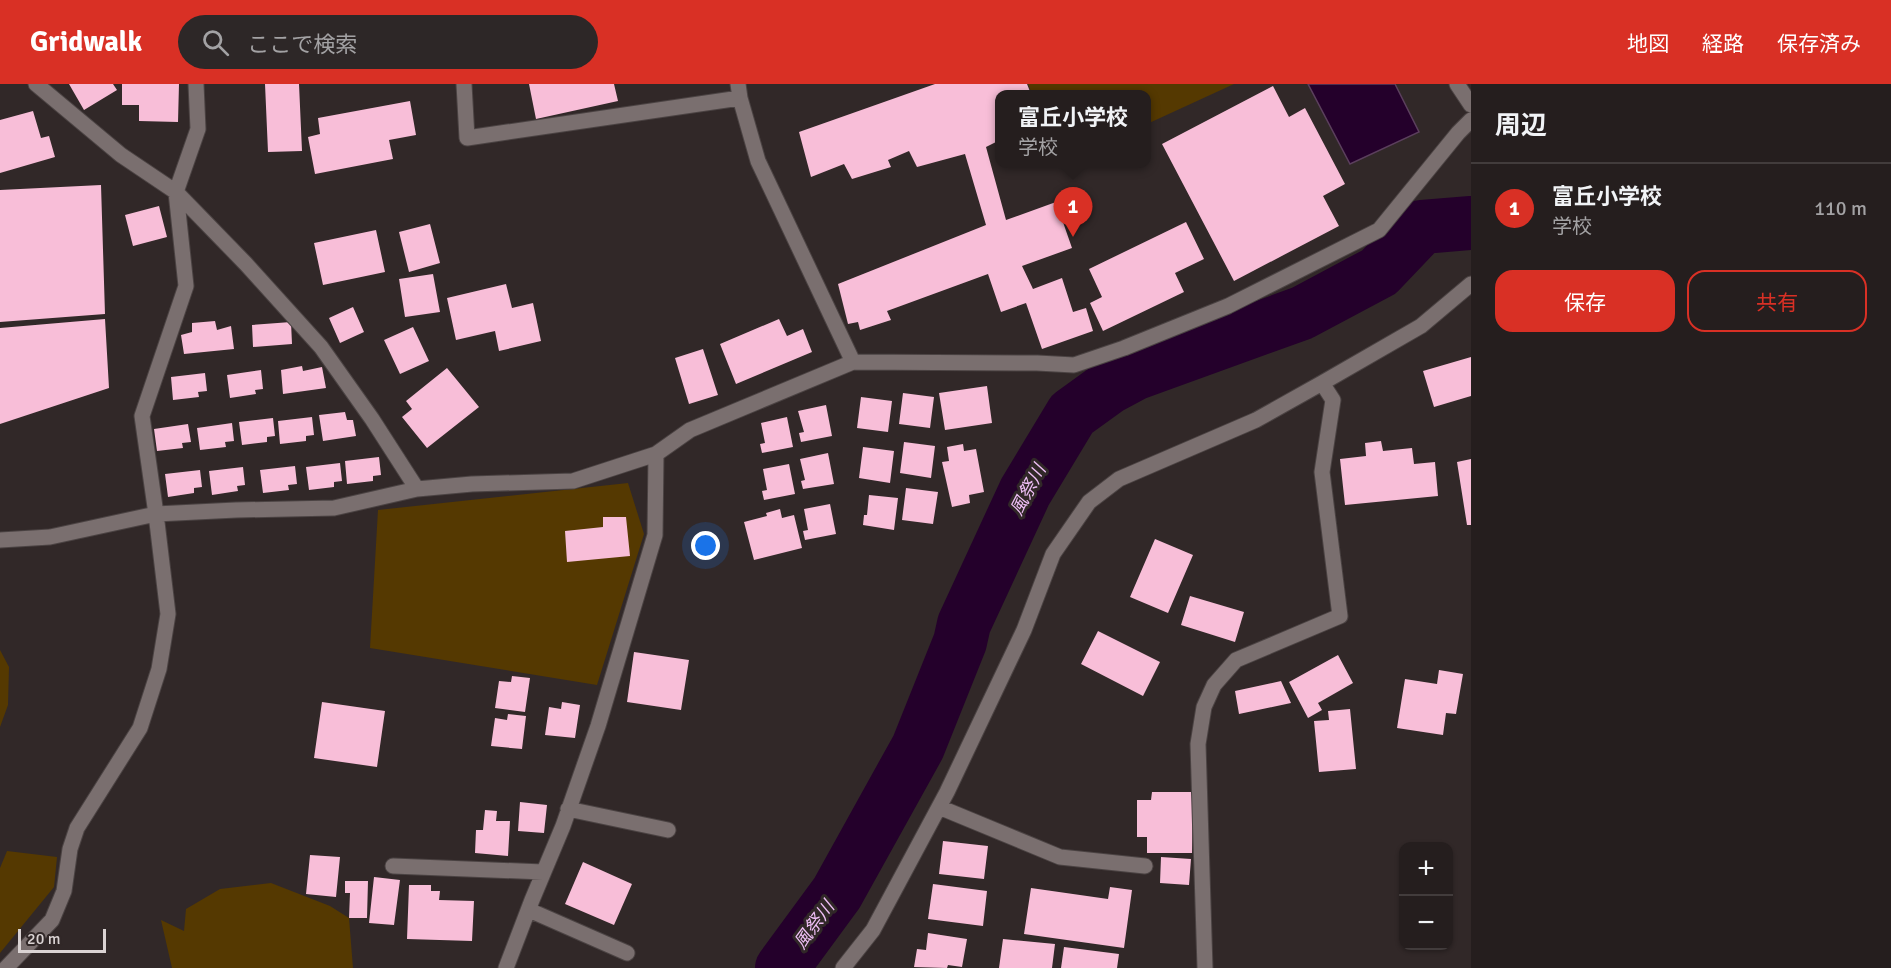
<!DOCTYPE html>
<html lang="ja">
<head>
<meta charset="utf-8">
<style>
	:root { --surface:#251e1e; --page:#2d2727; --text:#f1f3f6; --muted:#a3a2a4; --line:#423c3c; --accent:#d93025 }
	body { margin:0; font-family:Signika,"Noto Sans JP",sans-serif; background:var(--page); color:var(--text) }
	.controls { position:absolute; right:18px; bottom:18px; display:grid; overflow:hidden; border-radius:12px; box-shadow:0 2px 4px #0004 }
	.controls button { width:54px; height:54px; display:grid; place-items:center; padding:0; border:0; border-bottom:2px solid var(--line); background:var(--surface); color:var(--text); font:30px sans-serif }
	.scale { position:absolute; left:18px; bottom:15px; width:88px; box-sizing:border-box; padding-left:6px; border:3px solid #dad3d3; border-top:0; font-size:16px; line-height:21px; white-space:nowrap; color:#dad3d3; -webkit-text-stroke:4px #312828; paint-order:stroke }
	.you { position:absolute; left:706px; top:462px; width:21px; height:21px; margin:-15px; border:4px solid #fff; border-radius:50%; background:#1a73e8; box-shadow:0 0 0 9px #1a73e833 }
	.badge { display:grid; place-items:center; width:39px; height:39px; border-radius:50%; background:var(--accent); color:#fff; font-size:20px; font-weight:700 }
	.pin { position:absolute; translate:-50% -50px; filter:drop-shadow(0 2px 3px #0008) }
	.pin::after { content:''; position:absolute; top:32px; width:21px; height:18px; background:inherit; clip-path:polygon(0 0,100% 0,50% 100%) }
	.popup { position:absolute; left:995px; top:6px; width:156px; height:78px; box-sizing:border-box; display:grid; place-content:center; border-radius:12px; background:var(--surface); filter:drop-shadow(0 2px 4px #0005); font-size:20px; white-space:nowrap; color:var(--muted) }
	.popup b { font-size:22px; color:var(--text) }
	.popup::after { content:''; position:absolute; left:50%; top:100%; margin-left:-12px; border:12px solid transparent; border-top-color:var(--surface) }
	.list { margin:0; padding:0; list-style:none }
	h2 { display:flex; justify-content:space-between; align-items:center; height:78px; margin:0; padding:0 24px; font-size:26px }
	h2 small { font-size:20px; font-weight:400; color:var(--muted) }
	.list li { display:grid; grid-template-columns:39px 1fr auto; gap:18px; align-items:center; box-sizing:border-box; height:90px; padding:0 24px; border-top:2px solid var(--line) }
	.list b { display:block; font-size:22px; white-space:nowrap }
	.list p { margin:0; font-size:20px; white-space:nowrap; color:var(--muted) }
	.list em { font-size:20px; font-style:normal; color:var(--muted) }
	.actions { display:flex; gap:12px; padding:18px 24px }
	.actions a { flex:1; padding:14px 0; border:2px solid var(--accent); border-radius:18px; text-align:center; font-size:21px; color:var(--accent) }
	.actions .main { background:var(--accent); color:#fff }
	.icon { flex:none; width:33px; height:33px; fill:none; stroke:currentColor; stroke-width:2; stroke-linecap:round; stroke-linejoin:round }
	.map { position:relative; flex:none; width:1471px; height:884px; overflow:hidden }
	header { display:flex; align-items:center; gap:36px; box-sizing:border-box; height:84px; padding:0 30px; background:var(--accent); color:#fff }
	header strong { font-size:28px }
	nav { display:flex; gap:33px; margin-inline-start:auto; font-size:21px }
	.search { width:420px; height:54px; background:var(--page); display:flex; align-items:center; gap:15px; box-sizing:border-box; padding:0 21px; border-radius:33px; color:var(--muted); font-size:22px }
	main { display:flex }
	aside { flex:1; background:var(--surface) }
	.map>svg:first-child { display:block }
	.green { fill:#553901 }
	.water { fill:#24002b; stroke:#5b3f5d; stroke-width:1.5 }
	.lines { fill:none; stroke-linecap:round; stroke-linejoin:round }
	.river { stroke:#24002b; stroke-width:54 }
	.building { fill:#f8bed8 }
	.minor-casing { stroke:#4b4343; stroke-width:17 }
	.minor { stroke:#7a6f6f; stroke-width:15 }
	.labels { text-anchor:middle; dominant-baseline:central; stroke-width:6; stroke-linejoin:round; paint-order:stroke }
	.water-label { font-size:18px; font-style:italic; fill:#efbff6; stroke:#312828 }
</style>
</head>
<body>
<header>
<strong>Gridwalk</strong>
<div class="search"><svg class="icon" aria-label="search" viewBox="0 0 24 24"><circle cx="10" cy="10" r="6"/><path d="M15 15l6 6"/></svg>ここで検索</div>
<nav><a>地図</a><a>経路</a><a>保存済み</a></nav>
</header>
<main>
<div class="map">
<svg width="1471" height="884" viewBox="0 0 1471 884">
	<rect width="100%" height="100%" fill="#312828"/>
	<path class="green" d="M 1028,0 L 1234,0 L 1147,40 L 1146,10 L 1032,10 Z
		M 628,399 L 644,450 L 597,601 L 370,564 L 378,426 Z
		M 0,566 L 9,583 L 8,621 L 0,643 Z
		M 7,767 L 57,773 L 54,803 L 0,869 L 0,784 Z
		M 271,799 L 330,822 L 349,834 L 353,884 L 172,884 L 161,836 L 184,847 L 186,825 L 220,805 Z"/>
	<path class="water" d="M 1308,0 L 1395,0 L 1419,48 L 1350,80 Z"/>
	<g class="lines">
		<path class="river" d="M 782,884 L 837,809 L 918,663 L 960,558 L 964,540 L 1025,408 L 1072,330 L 1108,304 L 1136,289 L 1302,229 L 1379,188 L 1422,143 L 1471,139"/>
	</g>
	<path class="building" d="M 69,0 L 113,0 L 117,6 L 84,26 Z
		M 122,0 L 179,0 L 178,38 L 139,37 L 139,21 L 122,21 Z
		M 265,0 L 299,0 L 302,67 L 268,68 Z
		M 529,0 L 614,0 L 618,17 L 536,35 Z
		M 935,0 L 1027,0 L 1031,10 L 1000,10 L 1000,56 L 986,63 L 1006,136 L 1056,118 L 1072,164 L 1022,182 L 1033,205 L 1062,194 L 1073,228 L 1086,224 L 1093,247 L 1042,265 L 1026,219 L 1001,228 L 988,190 L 887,227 L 891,236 L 860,246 L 858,238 L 848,240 L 838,200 L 986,141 L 965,70 L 917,83 L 909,67 L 888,76 L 891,83 L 852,95 L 844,80 L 811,93 L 799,48 Z
		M 1273,2 L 1289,33 L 1305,24 L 1345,100 L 1323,112 L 1339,142 L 1234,197 L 1162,60 Z
		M 410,17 L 416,51 L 389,56 L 393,75 L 315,90 L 308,53 L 320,50 L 318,34 Z
		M 33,27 L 41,54 L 49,52 L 55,73 L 0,89 L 0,36 Z
		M 101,101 L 105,230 L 0,238 L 0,106 Z
		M 159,122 L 167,153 L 133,162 L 125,131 Z
		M 1186,138 L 1204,175 L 1175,189 L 1184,208 L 1103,247 L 1090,219 L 1102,213 L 1089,185 Z
		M 430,140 L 440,179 L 409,188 L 399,148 Z
		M 376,146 L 385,188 L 323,201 L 314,159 Z
		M 433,190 L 440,228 L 405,233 L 399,195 Z
		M 506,200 L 512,224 L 533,219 L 541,257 L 499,267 L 495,247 L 456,256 L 447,214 Z
		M 353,223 L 364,248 L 340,259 L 329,234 Z
		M 105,235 L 109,304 L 0,340 L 0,244 Z
		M 779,235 L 787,252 L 803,245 L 812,268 L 736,300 L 720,260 Z
		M 215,237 L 217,246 L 231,242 L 234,265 L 184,270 L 181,251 L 192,248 L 192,239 Z
		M 291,238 L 292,260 L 253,263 L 252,241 Z
		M 413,243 L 429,277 L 400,290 L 384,256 Z
		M 703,265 L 718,311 L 689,320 L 675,274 Z
		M 1471,273 L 1471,312 L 1434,323 L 1423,287 Z
		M 302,282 L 303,287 L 322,283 L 326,304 L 283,310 L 281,286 Z
		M 447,284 L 479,323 L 427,364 L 402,333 L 412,325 L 406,317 Z
		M 261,286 L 263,305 L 255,306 L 256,310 L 230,314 L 227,291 Z
		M 205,289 L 207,307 L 198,308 L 199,313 L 173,316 L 171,293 Z
		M 987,302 L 992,339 L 945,346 L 939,309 Z
		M 903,309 L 934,313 L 930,344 L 899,340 Z
		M 861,313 L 892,317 L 888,348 L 857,344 Z
		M 826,321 L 832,352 L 801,358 L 799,349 L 804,348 L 798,327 Z
		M 345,328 L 347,336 L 353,336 L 356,352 L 323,357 L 319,331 Z
		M 312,333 L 314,351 L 306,352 L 306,357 L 280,360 L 278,337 Z
		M 787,333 L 793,363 L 762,369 L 760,360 L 765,359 L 761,339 Z
		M 273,334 L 275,352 L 267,353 L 267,358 L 242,361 L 239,338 Z
		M 232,339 L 234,357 L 225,358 L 226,363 L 200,366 L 197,344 Z
		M 188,340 L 191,358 L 182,359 L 183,364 L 157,367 L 154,345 Z
		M 1381,357 L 1383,367 L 1412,364 L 1414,380 L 1435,378 L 1438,412 L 1345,421 L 1340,375 L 1366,372 L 1365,359 Z
		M 904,358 L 935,362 L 931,394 L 900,389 Z
		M 963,360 L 964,367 L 976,365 L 984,408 L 969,411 L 970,419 L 952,423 L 942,378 L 949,377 L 947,363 Z
		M 863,363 L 894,367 L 890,399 L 859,394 Z
		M 828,369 L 834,400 L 803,405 L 801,397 L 805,396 L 800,375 Z
		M 379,373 L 381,391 L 373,392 L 373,397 L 347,400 L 345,377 Z
		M 1471,375 L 1471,441 L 1467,441 L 1457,378 Z
		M 340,379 L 342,397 L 334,398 L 334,403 L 309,406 L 306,383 Z
		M 789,380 L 795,410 L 764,416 L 762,407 L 767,406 L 763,385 Z
		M 295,382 L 297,400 L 288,401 L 289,406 L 263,409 L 260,386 Z
		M 243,383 L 245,401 L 237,402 L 238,407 L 212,411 L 209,387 Z
		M 200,386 L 202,403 L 194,404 L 194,409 L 168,413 L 165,390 Z
		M 906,404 L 938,408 L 933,440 L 902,436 Z
		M 869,411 L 898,414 L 894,446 L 863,441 L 864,431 L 867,431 Z
		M 830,420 L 836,450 L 805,456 L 803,447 L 808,446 L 804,425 Z
		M 780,425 L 782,434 L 794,431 L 802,464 L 754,476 L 744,438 L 767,432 L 766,429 Z
		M 603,433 L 626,433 L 630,472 L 567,478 L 565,447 L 603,443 Z
		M 1155,455 L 1193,471 L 1168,529 L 1130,513 Z
		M 1190,512 L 1244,528 L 1235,558 L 1181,541 Z
		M 1098,547 L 1160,578 L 1143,612 L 1081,580 Z
		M 634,568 L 689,576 L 681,626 L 627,618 Z
		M 1338,571 L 1353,599 L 1318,619 L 1322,626 L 1308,634 L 1289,598 Z
		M 1439,586 L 1463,590 L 1456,630 L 1446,629 L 1443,651 L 1397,644 L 1405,595 L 1437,600 Z
		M 512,592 L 530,594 L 525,628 L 495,624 L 499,597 L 511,598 Z
		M 1281,597 L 1291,619 L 1239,630 L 1235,607 Z
		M 322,618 L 385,627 L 377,683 L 314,674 Z
		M 562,618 L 580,621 L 575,654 L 545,651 L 549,623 L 561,625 Z
		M 1350,625 L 1356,685 L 1319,688 L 1314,637 L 1329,636 L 1328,627 Z
		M 508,630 L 526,632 L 522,665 L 491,662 L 495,634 L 507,636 Z
		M 1152,708 L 1193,708 L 1192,769 L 1147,769 L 1147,753 L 1137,753 L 1137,716 L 1151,716 Z
		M 520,718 L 547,721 L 544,749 L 518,747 Z
		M 485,726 L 497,727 L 496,737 L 510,737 L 508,772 L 475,769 L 476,746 L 483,746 Z
		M 943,757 L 988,762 L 984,795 L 939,790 Z
		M 310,771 L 340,773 L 336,813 L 306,810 Z
		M 1161,773 L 1191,775 L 1189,801 L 1160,799 Z
		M 583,778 L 632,800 L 614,841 L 565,820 Z
		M 374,793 L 400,796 L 394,841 L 369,839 Z
		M 345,797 L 368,797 L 367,834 L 349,834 L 350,809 L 345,809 Z
		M 933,800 L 987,807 L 983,842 L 928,835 Z
		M 409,801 L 431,801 L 431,807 L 440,807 L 439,816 L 474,817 L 472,857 L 407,855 Z
		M 1110,803 L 1132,806 L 1124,864 L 1024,850 L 1031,804 L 1108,815 Z
		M 928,849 L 967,855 L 962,883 L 948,881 L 947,884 L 914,883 L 917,865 L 926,866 Z
		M 1003,855 L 1055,860 L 1052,884 L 999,884 Z
		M 1064,863 L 1119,870 L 1117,884 L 1061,884 Z"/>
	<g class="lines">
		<g class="minor-casing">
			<path id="minor" d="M 36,0 L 121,71 L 176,108 L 246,180 L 321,263 L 372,335 L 417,405
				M 464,0 L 467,54 L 740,14
				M 738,0 L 740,14 L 758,77 L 853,278
				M 1457,0 L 1471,21
				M 0,456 L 50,453 L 156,430 L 236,426 L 334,424 L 417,405 L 472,400 L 573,397 L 656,370 L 690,346 L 853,278 L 1037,279 L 1074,281 L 1124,264 L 1228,222 L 1379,146 L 1458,49 L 1471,36
				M 939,723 L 1060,773 L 1145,782
				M 568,725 L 668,746
				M 393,782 L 543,788
				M 529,826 L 627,869
				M 6,884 L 52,836 L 64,807 L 70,765 L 77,744 L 140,644 L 159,585 L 168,530 L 156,430 L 142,332 L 186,202 L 176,108 L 198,45 L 196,0
				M 506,884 L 532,816 L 563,742 L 598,642 L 655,451 L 656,370
				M 843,884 L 873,846 L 947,708 L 1024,546 L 1053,470 L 1089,418 L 1119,395 L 1256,336 L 1322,299 L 1421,242 L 1471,200
				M 1205,884 L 1198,660 L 1204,623 L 1214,601 L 1236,576 L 1340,532 L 1322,388 L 1333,316 L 1322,299"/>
		</g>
		<use href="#minor" class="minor"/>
	</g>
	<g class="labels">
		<g class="water-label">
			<text transform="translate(1028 406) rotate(-62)">風祭川</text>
			<text transform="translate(814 841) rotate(-54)">風祭川</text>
		</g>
	</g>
</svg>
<div class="controls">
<button>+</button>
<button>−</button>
</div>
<div class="scale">20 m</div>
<div class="you"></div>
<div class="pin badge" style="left:1073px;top:153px">1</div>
<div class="popup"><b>富丘小学校</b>学校</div>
</div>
<aside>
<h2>周辺<small></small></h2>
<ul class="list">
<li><span class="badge">1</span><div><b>富丘小学校</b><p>学校</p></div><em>110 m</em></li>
</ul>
<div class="actions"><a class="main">保存</a><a>共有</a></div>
</aside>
</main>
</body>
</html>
